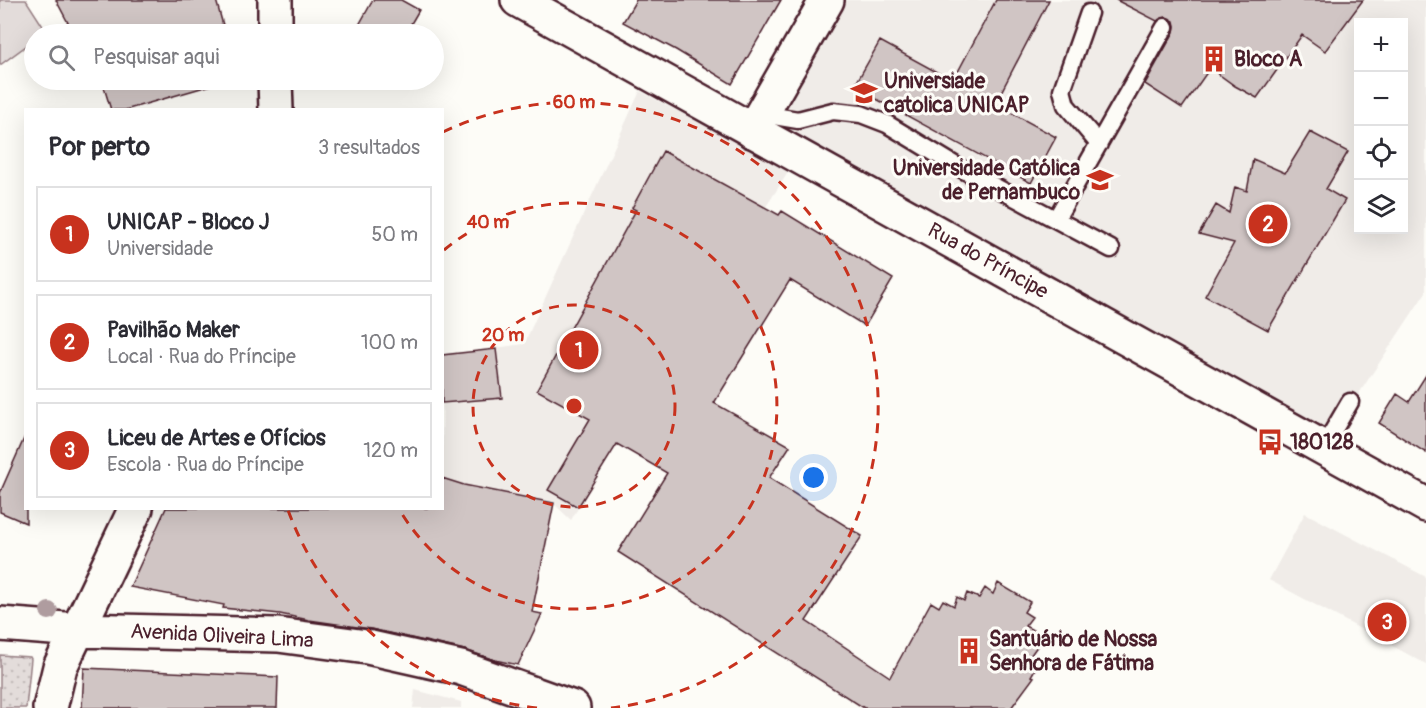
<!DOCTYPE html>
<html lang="pt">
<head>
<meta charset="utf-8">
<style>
	:root { --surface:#fff; --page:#f7f7f7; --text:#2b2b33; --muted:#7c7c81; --line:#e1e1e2; --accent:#c8321e }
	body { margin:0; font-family:Pangolin,sans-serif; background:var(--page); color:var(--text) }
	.controls { position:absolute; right:18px; top:18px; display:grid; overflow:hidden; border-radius:0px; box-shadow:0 6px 24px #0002 }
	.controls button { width:54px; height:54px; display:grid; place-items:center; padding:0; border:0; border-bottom:2px solid var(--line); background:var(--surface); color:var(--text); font:30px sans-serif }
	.you { position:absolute; left:814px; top:478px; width:21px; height:21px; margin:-15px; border:4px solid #fff; border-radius:50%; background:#1a73e8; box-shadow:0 0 0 9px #1a73e833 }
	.badge { display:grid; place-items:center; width:39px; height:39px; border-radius:50%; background:var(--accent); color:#fff; font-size:20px; font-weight:700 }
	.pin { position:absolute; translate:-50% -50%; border:3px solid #fff; box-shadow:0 2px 6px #0006 }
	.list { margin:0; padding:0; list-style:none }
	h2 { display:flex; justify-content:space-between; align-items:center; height:78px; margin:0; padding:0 24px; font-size:26px }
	h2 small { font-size:20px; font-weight:400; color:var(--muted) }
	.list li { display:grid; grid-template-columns:39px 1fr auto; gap:18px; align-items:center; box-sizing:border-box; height:96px; margin:0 12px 12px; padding:0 12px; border:2px solid var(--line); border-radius:0px }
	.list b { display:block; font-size:22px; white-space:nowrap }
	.list p { margin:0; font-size:20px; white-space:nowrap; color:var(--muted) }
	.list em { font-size:20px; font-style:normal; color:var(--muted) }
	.icon { flex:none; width:33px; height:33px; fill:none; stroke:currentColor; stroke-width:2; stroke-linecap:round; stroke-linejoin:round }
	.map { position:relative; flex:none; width:1426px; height:708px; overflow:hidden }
	.search { position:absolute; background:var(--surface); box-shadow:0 6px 24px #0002; left:24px; top:24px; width:420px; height:66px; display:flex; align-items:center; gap:15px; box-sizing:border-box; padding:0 21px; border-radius:33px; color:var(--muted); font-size:22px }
	.panel { position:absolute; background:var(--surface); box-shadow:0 6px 24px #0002; left:24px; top:108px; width:420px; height:402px; border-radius:0px }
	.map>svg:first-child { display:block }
	.built { fill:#f0ece8; fill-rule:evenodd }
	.grass { fill:#e3dcda; stroke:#967e82; stroke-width:1.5 }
	.park { fill:url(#park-dots); stroke:#967e82; stroke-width:1.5 }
	.building { fill:#d0c5c4; stroke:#4a1f2b; stroke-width:1.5 }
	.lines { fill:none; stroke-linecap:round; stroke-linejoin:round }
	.service-casing { stroke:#4a1f2b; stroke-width:21 }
	.minor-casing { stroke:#4a1f2b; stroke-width:38 }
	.tertiary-casing { stroke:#4a1f2b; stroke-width:38 }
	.secondary-casing { stroke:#4a1f2b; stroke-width:38 }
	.service { stroke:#fdfcf7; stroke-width:16 }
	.minor { stroke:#fdfcf7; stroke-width:33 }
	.tertiary { stroke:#fdfcf7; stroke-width:33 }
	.secondary { stroke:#fdfcf7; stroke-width:33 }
	.tree { fill:#af9c9f }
	.ring { fill:none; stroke:#c8321e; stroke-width:3; stroke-dasharray:10 8 }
	.labels { text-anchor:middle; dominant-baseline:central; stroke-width:6; stroke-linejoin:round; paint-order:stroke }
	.poi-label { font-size:21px; font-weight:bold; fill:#4a1f2b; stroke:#fdfcf7; text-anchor:start }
	.street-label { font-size:21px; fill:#4a1f2b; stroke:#fdfcf7 }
	.centre { fill:#c8321e; stroke:#fdfcf7; stroke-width:3 }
	.ring-label { font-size:18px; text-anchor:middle; font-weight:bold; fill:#c8321e; stroke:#fdfcf7; stroke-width:6; stroke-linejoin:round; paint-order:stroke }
</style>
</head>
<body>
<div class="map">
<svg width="1426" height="708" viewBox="0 0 1426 708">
	<defs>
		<pattern id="park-dots" width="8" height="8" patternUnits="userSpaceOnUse" patternTransform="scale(1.5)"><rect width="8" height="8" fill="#e3dcda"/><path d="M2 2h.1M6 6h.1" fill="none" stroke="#c4bcbb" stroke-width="1.8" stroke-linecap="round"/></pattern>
	</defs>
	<rect width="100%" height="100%" fill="#fdfcf7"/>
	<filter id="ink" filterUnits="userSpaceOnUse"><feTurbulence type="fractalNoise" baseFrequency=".0167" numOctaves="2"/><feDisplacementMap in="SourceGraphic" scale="12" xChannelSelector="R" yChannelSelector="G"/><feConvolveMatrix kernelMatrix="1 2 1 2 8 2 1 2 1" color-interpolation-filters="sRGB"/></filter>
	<g filter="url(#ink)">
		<path class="built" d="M 827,0 L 1426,0 L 1426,292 L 1323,448 L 752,131 ZM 1358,22 L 1404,22 L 1404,230 L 1358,230 Z
			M 640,91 L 789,171 L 669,357 L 571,520 L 554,504 L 533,608 L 442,508 L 443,355 L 524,344 Z
			M 1305,513 L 1426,577 L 1426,664 L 1269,580 Z
			M 415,690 L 461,702 L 461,708 L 413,708 Z"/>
		<path class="grass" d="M 0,0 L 26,0 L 46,31 L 42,34 L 34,34 L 34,40 L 0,65 Z"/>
		<path class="park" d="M 0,655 L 30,657 L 31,659 L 26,708 L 0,708 Z"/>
		<path class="building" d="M 56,0 L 216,0 L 223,25 L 218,26 L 220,34 L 74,34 Z
			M 373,0 L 401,0 L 419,10 L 405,34 L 354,34 Z
			M 636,0 L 781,0 L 732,84 L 676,50 L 623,22 Z
			M 996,0 L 1049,0 L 995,104 L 1056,137 L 1031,183 L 854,87 L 880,41 L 953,81 Z
			M 1116,0 L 1363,0 L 1325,51 L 1302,35 L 1257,98 L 1235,86 L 1210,68 L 1182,108 L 1145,84 L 1174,32 L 1175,26 L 1174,21 L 1166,17 L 1157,21 Z
			M 109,80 L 221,80 L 222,82 L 125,110 L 111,110 L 103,84 L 109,82 Z
			M 1310,132 L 1348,152 L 1326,189 L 1345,200 L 1268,330 L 1205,296 L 1234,243 L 1199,234 L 1216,205 L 1229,213 L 1235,187 L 1247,191 L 1253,159 L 1285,173 Z
			M 663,151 L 779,215 L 782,211 L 893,279 L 865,326 L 790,280 L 714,403 L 790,446 L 769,478 L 862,536 L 806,621 L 890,677 L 931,602 L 939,607 L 943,600 L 954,606 L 957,597 L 964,601 L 967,593 L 979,598 L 985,588 L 993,594 L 998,583 L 1030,602 L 1024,612 L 1032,617 L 1025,626 L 1033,630 L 1026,640 L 1038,645 L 1028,659 L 1038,664 L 1031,676 L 1034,677 L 1011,708 L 864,708 L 618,552 L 667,473 L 617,444 L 578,507 L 548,490 L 590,419 L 537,390 L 636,210 L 632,208 Z
			M 496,349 L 502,398 L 442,403 L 442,355 Z
			M 1426,375 L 1426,453 L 1379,423 L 1397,394 L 1409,402 Z
			M 26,434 L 26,523 L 0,512 L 0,493 Z
			M 442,478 L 464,485 L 554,503 L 532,612 L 542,614 L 518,665 L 495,660 L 465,650 L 371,629 L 309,620 L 280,614 L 223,608 L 224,605 L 130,587 L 166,508 L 442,508 Z
			M 84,668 L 278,677 L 277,708 L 82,708 Z"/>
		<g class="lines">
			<g class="service-casing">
				<path id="service" d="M 1089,13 L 1062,90 L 1066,105 L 1099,144
					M 762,114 L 798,120 L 833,111 L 861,114 L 887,124 L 958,167 L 1111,249
					M 1056,219 L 1165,27
					M 1323,448 L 1350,402"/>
			</g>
			<g class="minor-casing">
				<path id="minor" d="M 752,131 L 827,0"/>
			</g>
			<g class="tertiary-casing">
				<path id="tertiary" d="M 275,0 L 275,34
					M 275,80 L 276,110
					M 0,624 L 78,630 L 278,635 L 367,647 L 461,668 L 573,708
					M 50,708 L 60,667 L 136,508"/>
			</g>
			<g class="secondary-casing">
				<path id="secondary" d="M 518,0 L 1426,505"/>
			</g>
			<use href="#service" class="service"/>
			<use href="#minor" class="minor"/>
			<use href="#tertiary" class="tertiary"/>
			<use href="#secondary" class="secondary"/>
		</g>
		<circle class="tree" cx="49" cy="611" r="9"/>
	</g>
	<g class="ring">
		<circle cx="574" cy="406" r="101"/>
		<path d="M444 250A203 203 0 1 1 399 509"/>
		<path d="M537 708A304 304 0 0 1 288 510M443 132A304 304 0 1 1 611 708"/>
	</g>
	<defs>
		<g id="building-bare" transform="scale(2.07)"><path d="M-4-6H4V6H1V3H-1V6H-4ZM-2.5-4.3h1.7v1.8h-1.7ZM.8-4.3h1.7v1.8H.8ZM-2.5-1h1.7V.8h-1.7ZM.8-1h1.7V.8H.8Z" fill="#c8321e" stroke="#fdfcf7" stroke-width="2.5" paint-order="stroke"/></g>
		<g id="university-bare" transform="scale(2.07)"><path d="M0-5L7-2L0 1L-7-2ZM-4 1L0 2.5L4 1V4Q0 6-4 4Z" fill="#c8321e" stroke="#fdfcf7" stroke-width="2.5" paint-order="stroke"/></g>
		<g id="bus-bare" transform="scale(2.07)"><path d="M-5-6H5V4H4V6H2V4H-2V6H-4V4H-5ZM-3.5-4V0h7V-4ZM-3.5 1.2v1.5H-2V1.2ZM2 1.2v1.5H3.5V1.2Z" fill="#c8321e" stroke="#fdfcf7" stroke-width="2.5" paint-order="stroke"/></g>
	</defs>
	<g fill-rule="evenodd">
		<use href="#building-bare" x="1214" y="59"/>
		<use href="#university-bare" x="864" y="93"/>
		<use href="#university-bare" x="1100" y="180"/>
		<use href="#bus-bare" x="1270" y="442"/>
		<use href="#building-bare" x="969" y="651"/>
	</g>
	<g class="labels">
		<g class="poi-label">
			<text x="1234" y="59">Bloco A</text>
			<text x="884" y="81">Universiade<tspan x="884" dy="24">catolica UNICAP</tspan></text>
			<text x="1080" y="168" text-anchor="end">Universidade Católica<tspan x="1080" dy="24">de Pernambuco</tspan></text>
			<text x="1290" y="442">180128</text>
			<text x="989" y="639">Santuário de Nossa<tspan x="989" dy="24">Senhora de Fátima</tspan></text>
		</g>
		<g class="street-label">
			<text transform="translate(988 261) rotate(29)">Rua do Príncipe</text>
			<text transform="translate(222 636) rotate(3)">Avenida Oliveira Lima</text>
		</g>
	</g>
	<circle cx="574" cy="406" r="9" class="centre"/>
	<g class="ring-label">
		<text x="574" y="108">60 m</text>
		<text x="488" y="228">40 m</text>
		<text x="503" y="341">20 m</text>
	</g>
</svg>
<div class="controls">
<button>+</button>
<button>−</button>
<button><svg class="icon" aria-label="locate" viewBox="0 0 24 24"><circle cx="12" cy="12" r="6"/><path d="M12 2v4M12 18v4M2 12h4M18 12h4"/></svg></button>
<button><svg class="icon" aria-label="layers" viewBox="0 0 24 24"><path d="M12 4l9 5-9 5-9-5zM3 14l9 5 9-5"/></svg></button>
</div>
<div class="you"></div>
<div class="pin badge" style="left:579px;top:350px">1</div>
<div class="pin badge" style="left:1268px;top:224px">2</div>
<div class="pin badge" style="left:1387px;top:622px">3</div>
<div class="search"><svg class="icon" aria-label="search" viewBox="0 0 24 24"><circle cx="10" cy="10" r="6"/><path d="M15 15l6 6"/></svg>Pesquisar aqui</div>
<section class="panel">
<h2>Por perto<small>3 resultados</small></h2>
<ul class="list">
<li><span class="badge">1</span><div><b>UNICAP - Bloco J</b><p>Universidade</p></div><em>50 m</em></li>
<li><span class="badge">2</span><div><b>Pavilhão Maker</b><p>Local · Rua do Príncipe</p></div><em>100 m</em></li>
<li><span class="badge">3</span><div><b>Liceu de Artes e Ofícios</b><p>Escola · Rua do Príncipe</p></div><em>120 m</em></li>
</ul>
</section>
</div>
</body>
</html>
